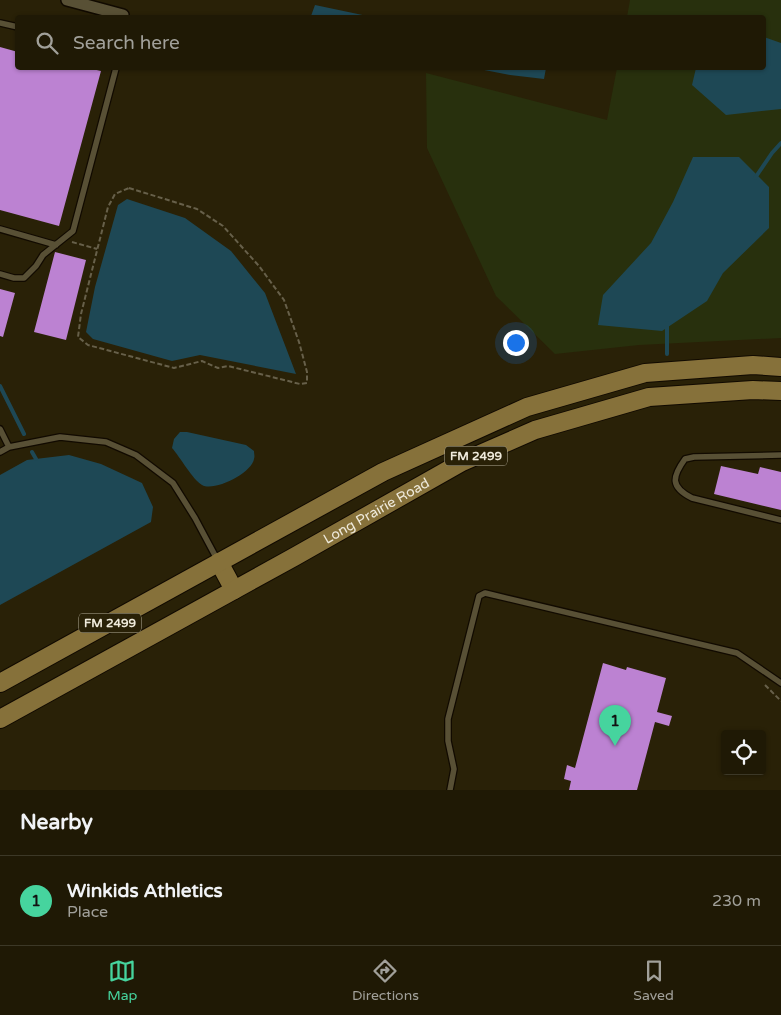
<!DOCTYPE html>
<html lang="en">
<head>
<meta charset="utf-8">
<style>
	:root { --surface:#1f1905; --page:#2c2613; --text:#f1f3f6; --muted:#a1a09a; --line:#3c3827; --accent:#46d49e }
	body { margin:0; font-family:"Varela Round",sans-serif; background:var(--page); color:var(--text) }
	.controls { position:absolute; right:15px; bottom:15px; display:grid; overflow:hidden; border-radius:5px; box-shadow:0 1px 4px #0004 }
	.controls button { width:45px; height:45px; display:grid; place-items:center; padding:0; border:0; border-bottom:1px solid var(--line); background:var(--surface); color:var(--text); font:25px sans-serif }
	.you { position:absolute; left:515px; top:342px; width:18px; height:18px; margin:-12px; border:4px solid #fff; border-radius:50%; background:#1a73e8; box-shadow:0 0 0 8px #1a73e833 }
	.badge { display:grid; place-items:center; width:32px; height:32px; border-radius:50%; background:var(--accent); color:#111; font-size:16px; font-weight:700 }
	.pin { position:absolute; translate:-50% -41px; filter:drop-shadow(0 1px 2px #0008) }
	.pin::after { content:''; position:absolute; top:26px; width:18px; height:15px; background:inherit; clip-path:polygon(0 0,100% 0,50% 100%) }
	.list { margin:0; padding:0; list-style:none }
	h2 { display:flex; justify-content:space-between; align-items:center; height:65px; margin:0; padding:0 20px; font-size:21px }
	h2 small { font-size:16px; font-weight:400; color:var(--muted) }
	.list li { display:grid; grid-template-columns:32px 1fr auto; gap:15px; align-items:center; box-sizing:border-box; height:90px; padding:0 20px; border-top:1px solid var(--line) }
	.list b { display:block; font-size:19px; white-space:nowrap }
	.list p { margin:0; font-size:16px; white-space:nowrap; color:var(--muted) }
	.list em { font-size:16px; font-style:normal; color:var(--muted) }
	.icon { flex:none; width:28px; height:28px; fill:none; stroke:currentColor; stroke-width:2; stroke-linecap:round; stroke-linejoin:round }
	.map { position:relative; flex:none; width:781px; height:790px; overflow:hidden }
	.search { position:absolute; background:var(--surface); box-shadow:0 1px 4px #0004; left:15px; right:15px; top:15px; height:55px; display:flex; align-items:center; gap:12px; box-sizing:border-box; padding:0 18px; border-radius:5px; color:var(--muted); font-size:19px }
	.sheet { height:155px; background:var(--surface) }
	nav { display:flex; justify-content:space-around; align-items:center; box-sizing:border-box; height:70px; border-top:1px solid var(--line); background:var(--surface); font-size:14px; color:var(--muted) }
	nav a { display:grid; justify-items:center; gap:2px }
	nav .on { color:var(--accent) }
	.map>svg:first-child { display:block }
	.green { fill:#28300d }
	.water { fill:#1e4855 }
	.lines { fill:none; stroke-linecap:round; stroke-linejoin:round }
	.stream { stroke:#1e4855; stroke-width:4 }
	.building { fill:#bc82d2 }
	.service-casing { stroke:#110a00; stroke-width:8 }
	.minor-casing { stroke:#110a00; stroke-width:14 }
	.primary-casing { stroke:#110a00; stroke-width:20 }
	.path { stroke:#67604a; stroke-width:2; stroke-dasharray:5 2.5; stroke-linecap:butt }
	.service { stroke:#585035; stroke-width:5.5 }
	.minor { stroke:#585035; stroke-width:11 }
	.primary { stroke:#86713a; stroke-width:18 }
	.labels { text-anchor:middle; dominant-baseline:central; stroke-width:5; stroke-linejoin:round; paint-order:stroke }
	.shield { fill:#292107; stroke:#b4ae9b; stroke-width:1 }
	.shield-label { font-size:12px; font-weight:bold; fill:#efeadb }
	.street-label { font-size:14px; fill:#efeadb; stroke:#292107 }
</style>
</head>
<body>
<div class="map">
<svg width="781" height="790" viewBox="0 0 781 790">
	<rect width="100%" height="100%" fill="#292107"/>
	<path class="green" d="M 630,0 L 781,0 L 781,338 L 639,345 L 555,354 L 496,296 L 427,148 L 426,73 L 607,120 L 617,68 L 764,68 L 764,18 L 627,17 Z"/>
	<path class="water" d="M 315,5 L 372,17 L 313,17 L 311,16 Z
		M 764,37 L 781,43 L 781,109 L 726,115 L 692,85 L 696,68 L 764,68 Z
		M 474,68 L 546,68 L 544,79 L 510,75 Z
		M 693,157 L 739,157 L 769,187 L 769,228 L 723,273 L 707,301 L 662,331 L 598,325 L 603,295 L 651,243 L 673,202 Z
		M 127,199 L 185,218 L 231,251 L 265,293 L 296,374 L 200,355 L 172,361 L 93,339 L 86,332 L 95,287 L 118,205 Z
		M 180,432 L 187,432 L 246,445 L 254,451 C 254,454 255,456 254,459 C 252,473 214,492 202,485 C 193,480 180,457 172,448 L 174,439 Z
		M 69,455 L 101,464 L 142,483 L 153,507 L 151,522 L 0,605 L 0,475 L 27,460 Z"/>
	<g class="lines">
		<path class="stream" d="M 755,178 L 772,153 L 781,143
			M 667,323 L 667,354
			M 0,386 L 24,434
			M 32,452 L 36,459"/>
	</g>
	<path class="building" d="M 0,47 L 18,52 L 18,68 L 76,68 L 86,70 L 88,68 L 101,71 L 59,226 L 0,210 Z
		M 55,252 L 86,260 L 66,340 L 34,332 Z
		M 0,289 L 15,293 L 3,337 L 0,336 Z
		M 721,466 L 758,474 L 760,467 L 781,472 L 781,510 L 714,494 Z
		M 603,663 L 626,670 L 627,667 L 666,678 L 657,712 L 672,716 L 669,726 L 655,722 L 637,790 L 569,790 L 571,781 L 564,779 L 567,765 L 575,768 Z"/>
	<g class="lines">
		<g class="service-casing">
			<path id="service" d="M 0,23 L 18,27
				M 0,229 L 56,245
				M 0,274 L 14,278 L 24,278 L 36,266 L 43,255 L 73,231 L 116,68
				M 0,429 L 9,447
				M 0,452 L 9,447 L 60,437 L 106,442 L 136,455 L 173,483 L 195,518 L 218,561
				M 781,455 L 694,457 L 685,459 C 672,477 670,487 692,498 L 781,520
				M 450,790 L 454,769 L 448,741 L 448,719 L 479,596 L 485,593 L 737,653 L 781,683"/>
		</g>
		<g class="minor-casing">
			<path id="minor" d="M 67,0 L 123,15"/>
		</g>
		<g class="primary-casing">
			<g id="primary">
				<path d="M 219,562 L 234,590"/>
				<path d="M 0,683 L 383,472 L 527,407 L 645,373 L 753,365 L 781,367"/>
				<path id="s1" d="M 0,719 L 294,557 L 462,462 L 535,430 L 649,397 L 753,390 L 781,391"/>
			</g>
		</g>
		<path class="path" d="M 129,188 L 197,209 L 223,226 L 259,266 L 284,300 L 299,342 L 307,372 L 307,383 L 300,384 L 228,366 L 218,368 L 202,361 L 174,368 L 88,345 L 78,337 L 81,314 L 108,207 L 115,194 Z
			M 72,242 L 97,249
			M 765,685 L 781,701"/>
		<use href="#service" class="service"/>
		<use href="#minor" class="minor"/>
		<use href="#primary" class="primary"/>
	</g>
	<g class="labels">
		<g class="shield">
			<rect x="445" y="446.5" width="62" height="19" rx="4"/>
			<rect x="79" y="613.5" width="62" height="19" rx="4"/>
		</g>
		<g class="shield-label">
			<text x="476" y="456">FM 2499</text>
			<text x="110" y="623">FM 2499</text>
		</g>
		<g class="street-label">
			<text stroke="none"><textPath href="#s1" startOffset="430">Long Prairie Road</textPath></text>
		</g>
	</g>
</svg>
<div class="controls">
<button><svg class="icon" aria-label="locate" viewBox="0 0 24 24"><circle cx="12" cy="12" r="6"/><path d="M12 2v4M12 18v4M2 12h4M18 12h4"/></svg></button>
</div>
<div class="you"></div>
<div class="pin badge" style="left:615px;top:746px">1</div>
<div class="search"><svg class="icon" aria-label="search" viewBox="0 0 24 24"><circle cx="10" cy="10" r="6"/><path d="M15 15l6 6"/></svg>Search here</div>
</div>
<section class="sheet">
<h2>Nearby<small></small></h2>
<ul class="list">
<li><span class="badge">1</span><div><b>Winkids Athletics</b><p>Place</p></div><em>230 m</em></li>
</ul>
</section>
<nav>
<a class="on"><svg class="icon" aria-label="map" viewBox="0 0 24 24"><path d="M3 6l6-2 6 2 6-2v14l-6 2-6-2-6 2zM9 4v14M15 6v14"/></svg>Map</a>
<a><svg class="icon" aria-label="directions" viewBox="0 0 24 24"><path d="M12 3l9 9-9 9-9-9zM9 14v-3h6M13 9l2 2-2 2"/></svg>Directions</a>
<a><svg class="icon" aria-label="saved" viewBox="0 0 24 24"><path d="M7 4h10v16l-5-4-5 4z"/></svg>Saved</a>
</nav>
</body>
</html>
